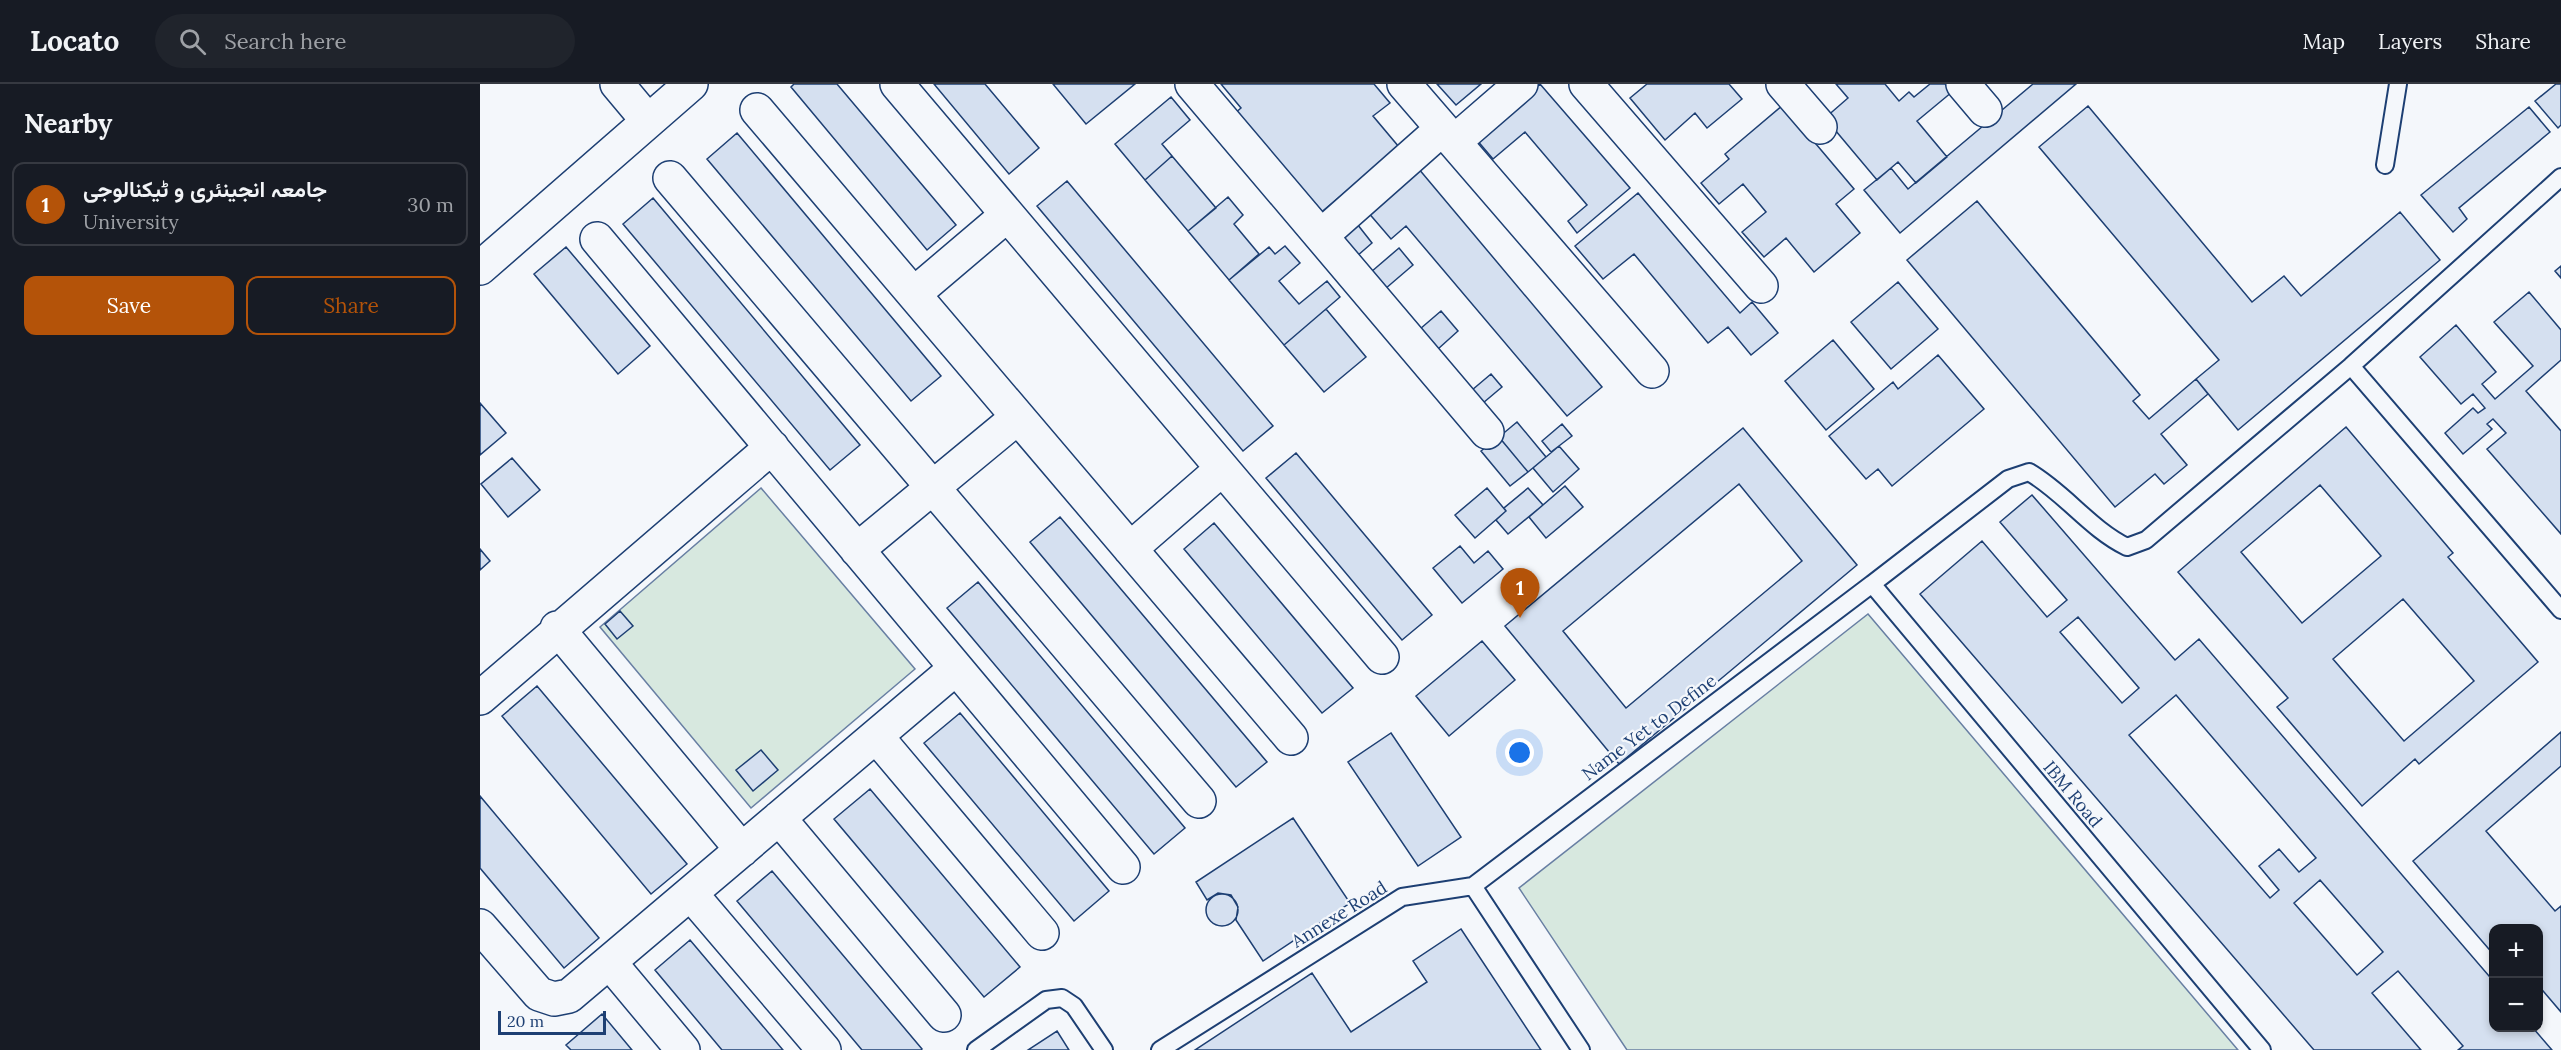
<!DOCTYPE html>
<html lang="en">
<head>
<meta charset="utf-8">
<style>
	:root { --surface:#171b24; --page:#20242c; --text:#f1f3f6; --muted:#9ea1a6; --line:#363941; --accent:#b45309 }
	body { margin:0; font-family:Lora,Vazirmatn,serif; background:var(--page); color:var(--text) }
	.controls { position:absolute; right:18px; bottom:18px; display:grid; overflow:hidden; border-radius:12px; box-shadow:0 3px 9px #0003 }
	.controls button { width:54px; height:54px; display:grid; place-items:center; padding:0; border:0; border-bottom:2px solid var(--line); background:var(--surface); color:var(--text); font:30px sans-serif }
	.scale { position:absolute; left:18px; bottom:15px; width:108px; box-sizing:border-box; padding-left:6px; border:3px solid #1d3f73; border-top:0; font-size:16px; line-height:21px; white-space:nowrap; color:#1d3f73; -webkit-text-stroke:4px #f4f7fb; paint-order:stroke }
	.you { position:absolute; left:1040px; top:669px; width:21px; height:21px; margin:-15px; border:4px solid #fff; border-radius:50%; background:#1a73e8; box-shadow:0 0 0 9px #1a73e833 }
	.badge { display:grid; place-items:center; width:39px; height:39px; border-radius:50%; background:var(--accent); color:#fff; font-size:20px; font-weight:700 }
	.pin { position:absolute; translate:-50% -50px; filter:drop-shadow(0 2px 3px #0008) }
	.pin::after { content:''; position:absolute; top:32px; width:21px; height:18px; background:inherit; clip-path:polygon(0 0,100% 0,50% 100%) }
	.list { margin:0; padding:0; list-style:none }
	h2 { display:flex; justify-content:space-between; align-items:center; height:78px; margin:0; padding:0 24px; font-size:26px }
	h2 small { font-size:20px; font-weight:400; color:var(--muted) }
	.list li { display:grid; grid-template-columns:39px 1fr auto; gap:18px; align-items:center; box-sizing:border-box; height:84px; margin:0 12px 12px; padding:0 12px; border:2px solid var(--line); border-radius:12px }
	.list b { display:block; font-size:22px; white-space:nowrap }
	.list p { margin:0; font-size:20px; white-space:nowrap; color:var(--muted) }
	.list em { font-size:20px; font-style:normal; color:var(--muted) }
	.actions { display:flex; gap:12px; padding:18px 24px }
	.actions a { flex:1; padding:14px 0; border:2px solid var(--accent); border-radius:12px; text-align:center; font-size:21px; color:var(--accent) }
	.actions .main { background:var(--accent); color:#fff }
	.icon { flex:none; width:33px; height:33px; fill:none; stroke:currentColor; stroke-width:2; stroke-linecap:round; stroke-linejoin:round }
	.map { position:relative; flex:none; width:2081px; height:966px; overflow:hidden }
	header { display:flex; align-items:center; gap:36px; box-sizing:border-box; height:84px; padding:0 30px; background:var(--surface); border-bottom:2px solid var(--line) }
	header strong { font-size:28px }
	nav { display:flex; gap:33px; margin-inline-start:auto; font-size:21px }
	.search { width:420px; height:54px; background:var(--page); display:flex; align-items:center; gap:15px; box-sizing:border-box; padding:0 21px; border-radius:33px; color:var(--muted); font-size:22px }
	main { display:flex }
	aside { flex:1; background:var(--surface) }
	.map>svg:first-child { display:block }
	.green { fill:#d7e8df; stroke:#687fa3; stroke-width:1.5 }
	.building { fill:#d5e0f0; stroke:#1d3f73; stroke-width:1.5; fill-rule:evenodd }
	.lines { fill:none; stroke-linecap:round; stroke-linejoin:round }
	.service-casing { stroke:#1d3f73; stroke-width:20 }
	.minor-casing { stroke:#1d3f73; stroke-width:36 }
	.service { stroke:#f4f7fb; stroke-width:16 }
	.minor { stroke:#f4f7fb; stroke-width:33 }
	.labels { text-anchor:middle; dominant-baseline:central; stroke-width:4.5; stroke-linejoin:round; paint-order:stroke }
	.street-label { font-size:18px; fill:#1d3f73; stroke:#f4f7fb }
</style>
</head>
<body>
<header>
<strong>Locato</strong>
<div class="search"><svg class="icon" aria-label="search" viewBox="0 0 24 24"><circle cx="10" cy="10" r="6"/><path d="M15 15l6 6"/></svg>Search here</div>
<nav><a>Map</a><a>Layers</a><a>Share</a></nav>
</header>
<main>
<aside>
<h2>Nearby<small></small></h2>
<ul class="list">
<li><span class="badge">1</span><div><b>جامعہ انجینئری و ٹیکنالوجی</b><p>University</p></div><em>30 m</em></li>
</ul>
<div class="actions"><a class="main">Save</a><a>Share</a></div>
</aside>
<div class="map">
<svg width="2081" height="966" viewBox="0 0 2081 966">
	<rect width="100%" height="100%" fill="#f4f7fb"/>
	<path class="green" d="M 281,404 L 435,585 L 271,724 L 120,543 Z
		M 1388,530 L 1758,966 L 1147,966 L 1039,804 Z"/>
	<path class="building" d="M 314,0 L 357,0 L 476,141 L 447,166 L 311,3 Z
		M 454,0 L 505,0 L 559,64 L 529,90 Z
		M 573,0 L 655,0 L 606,40 Z
		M 741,0 L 894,0 L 910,19 L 893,32 L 919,63 L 838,131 L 754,30 L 761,24 Z
		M 957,0 L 1001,0 L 976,21 Z
		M 1060,0 L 1150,104 L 1097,149 L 1088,137 L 1107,121 L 1045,48 L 1013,75 L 996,55 Z
		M 1167,0 L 1249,0 L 1262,15 L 1227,44 L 1215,29 L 1185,56 L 1150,14 Z
		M 1356,0 L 1405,0 L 1419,17 L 1429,8 L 1434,13 L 1450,0 L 1465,0 L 1472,8 L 1437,37 L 1467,73 L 1436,99 L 1418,78 L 1397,96 L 1345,34 L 1368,14 Z
		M 1553,0 L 1596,0 L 1420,149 L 1384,106 L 1411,84 L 1428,105 Z
		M 2076,0 L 2081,0 L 2081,41 L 2078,44 L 2055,17 Z
		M 691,13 L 710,36 L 682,60 L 692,72 L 665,96 L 635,60 Z
		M 1303,21 L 1374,105 L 1356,120 L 1380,149 L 1334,188 L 1306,154 L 1284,173 L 1262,148 L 1286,128 L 1263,100 L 1239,120 L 1221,99 L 1249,75 L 1245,70 Z
		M 1608,22 L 1772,218 L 1804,192 L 1821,212 L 1920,128 L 1960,176 L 1758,346 L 1716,295 L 1739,276 L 1559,63 Z
		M 2049,23 L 2070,48 L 1979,124 L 1987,135 L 1973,148 L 1941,111 Z
		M 257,49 L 461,292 L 431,317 L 227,75 Z
		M 692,72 L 736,124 L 708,147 L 665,96 Z
		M 938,84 L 1122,303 L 1087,332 L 926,142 L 911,155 L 887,127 Z
		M 587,97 L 793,342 L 763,367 L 557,122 Z
		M 1158,109 L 1260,229 L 1272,218 L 1298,249 L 1271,271 L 1248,243 L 1228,259 L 1154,170 L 1123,195 L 1095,162 Z
		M 748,113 L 763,131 L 754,140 L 779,170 L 749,196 L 708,147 Z
		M 173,114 L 380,361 L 350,386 L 143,140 Z
		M 1497,117 L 1660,311 L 1653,317 L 1669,335 L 1716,295 L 1728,310 L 1681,350 L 1707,381 L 1684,400 L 1675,390 L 1635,423 L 1427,176 Z
		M 874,136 L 892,159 L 877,172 L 858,149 Z
		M 805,162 L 820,179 L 799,197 L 819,220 L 847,197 L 860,213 L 804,261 L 749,196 L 789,163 L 795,170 Z
		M 86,163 L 170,262 L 138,290 L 54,190 Z
		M 919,164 L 933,181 L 905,205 L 891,188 Z
		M 2081,182 L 2081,194 L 2075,187 Z
		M 1418,198 L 1458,245 L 1411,285 L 1371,238 Z
		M 2049,208 L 2081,246 L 2081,276 L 2046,307 L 2081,347 L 2081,450 L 2007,365 L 2026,349 L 2013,335 L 2007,340 L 2012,345 L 1983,370 L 1965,349 L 1993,324 L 1998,329 L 2005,324 L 1993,310 L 1981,320 L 1940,273 L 1976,241 L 2016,288 L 2002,300 L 2015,315 L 2053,282 L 2014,238 Z
		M 846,225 L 886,273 L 844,308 L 804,261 Z
		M 961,227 L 978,247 L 958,265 L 940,245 Z
		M 1353,256 L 1394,305 L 1346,346 L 1305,297 Z
		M 1458,271 L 1504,325 L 1412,402 L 1398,385 L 1386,395 L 1349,352 L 1413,298 L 1418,305 Z
		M 1011,290 L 1022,303 L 1003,319 L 992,306 Z
		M 0,319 L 26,349 L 0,371 Z
		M 1037,338 L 1066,373 L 1048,388 L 1019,353 Z
		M 1082,340 L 1092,352 L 1071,368 L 1062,357 Z
		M 1866,343 L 1973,469 L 1968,473 L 2058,578 L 1939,680 L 1935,675 L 1882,722 L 1797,623 L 1808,614 L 1698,488 ZM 1840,401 L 1901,472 L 1822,539 L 1761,468 ZM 1923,515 L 1994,597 L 1924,657 L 1853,575 Z
		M 1263,344 L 1377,481 L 1139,680 L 1025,542 ZM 1259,400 L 1322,477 L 1146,624 L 1083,547 Z
		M 1019,353 L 1048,388 L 1030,402 L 1001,367 Z
		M 1079,362 L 1099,385 L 1073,408 L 1053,384 Z
		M 816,369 L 952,531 L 922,556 L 786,394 Z
		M 32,374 L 60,406 L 28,433 L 1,400 Z
		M 1085,402 L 1103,423 L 1066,454 L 1049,433 Z
		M 1007,404 L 1026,427 L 995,454 L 975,431 Z
		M 1048,404 L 1063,421 L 1028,450 L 1016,436 L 1026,427 L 1024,424 Z
		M 1552,411 L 1695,576 L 1719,555 L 2009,892 L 2014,888 L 2014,944 L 2053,944 L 2072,966 L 1978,966 L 1983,962 L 1918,887 L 1892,909 L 1941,966 L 1834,966 L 1440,510 L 1502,457 L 1567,533 L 1587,516 L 1520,438 ZM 1598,533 L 1659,604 L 1642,619 L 1580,548 ZM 1696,611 L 1836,774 L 1819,788 L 1799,765 L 1779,782 L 1799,806 L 1790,814 L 1649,651 ZM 1840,796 L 1903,868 L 1877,891 L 1814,819 Z
		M 580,433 L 787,678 L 756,703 L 550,458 Z
		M 734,439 L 873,604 L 842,629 L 704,465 Z
		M 980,462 L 994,479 L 1008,467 L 1023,485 L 982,519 L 953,484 Z
		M 0,465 L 10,477 L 0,486 Z
		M 498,498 L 705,744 L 674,770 L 467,524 Z
		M 140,527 L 153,542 L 137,555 L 125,540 Z
		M 1002,557 L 1035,596 L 969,652 L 936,612 Z
		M 57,602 L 207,780 L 171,810 L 22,632 Z
		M 480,629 L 629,807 L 594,837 L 444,659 Z
		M 2081,648 L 2081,682 L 2006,747 L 2075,827 L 2081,822 L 2081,928 L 2058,901 L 2058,844 L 2014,844 L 2014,871 L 1933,777 Z
		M 911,649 L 981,753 L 938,782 L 868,678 Z
		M 281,666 L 298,686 L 273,707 L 256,686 Z
		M 390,705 L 540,883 L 504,913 L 354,735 Z
		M 0,712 L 119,854 L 84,884 L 0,784 Z
		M 813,734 L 870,819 L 783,877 L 756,836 L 758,823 L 751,811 L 738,809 L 727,816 L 716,798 Z
		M 292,787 L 442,965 L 441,966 L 382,966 L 257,817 Z
		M726 826a16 16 0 1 1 32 0a16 16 0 1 1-32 0Z
		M 981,845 L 1061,966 L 715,966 L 832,889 L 871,948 L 947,898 L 933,877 Z
		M 210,856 L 303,966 L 242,966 L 175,886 Z
		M 122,930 L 152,966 L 91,966 L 86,961 Z
		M 577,947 L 589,966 L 548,966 Z"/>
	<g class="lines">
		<g class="service-casing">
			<path id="service" d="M 1905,81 L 1918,0
				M 1871,282 L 2081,526
				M 1392,500 L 1528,395 L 1549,388 C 1585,409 1610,445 1647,463 L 1666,456 L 1871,282 L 2081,93
				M 993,802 L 1392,500 L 1782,966
				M 496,966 L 566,916 L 582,914 L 594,922 L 624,966
				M 680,966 L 922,813 L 993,802 L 1101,966"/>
		</g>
		<g class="minor-casing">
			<path id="minor" d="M 137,0 L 168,37
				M 417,0 L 902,573
				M 712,0 L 1007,348
				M 924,0 L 1172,287
				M 1106,0 L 1281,202
				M 1303,0 L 1340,43
				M 1483,0 L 1505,26
				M 277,26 L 811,654
				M 974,58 L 1041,0
				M 190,94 L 719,717
				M 841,152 L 962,45
				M 117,155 L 643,783
				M 0,184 L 211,0
				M 434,210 L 527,131
				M 650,465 L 742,385
				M 377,466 L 538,333
				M 77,544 L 262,766
				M 0,614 L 292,363
				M 396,652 L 562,849
				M 299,734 L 464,931
				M 211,810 L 344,966
				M 0,842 L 59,910 L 74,915 L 89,912 L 475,585
				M 131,880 L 203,966"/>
		</g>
		<use href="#service" class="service"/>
		<use href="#minor" class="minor"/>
	</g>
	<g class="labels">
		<g class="street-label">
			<text transform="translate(1169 643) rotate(-37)">Name Yet to Define</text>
			<text transform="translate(1593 710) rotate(50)">IBM Road</text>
			<text transform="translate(859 830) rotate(-32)">Annexe Road</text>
		</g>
	</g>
</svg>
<div class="controls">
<button>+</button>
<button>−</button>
</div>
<div class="scale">20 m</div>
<div class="you"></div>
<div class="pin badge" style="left:1040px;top:534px">1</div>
</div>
</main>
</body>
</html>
